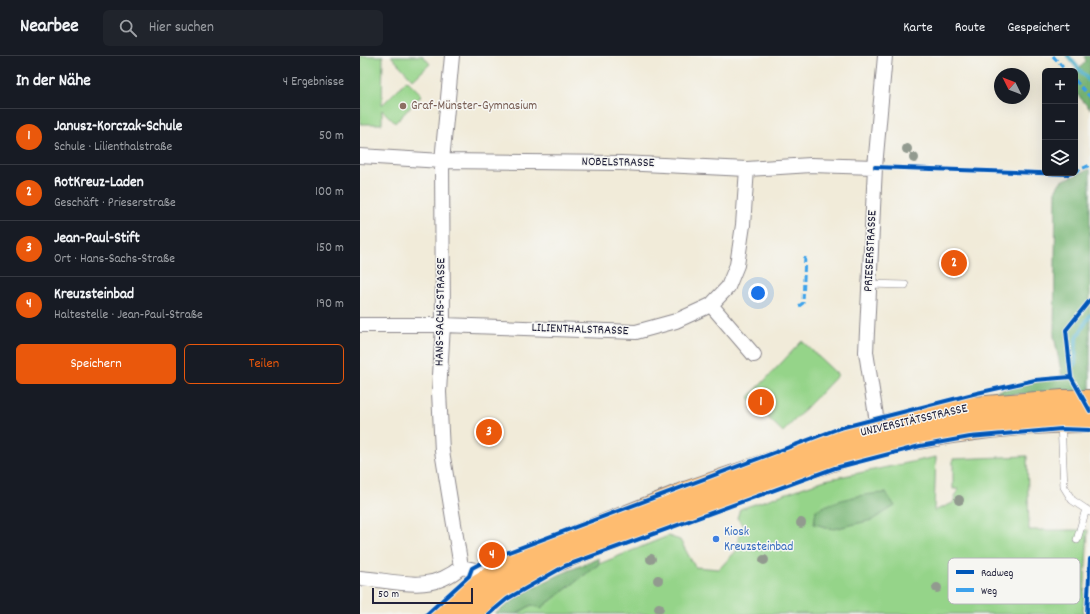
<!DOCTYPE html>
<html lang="de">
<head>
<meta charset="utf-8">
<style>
	:root { --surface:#171b24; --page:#20242c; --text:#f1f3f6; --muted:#9ea1a6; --line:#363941; --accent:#ea580c }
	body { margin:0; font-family:Dekko,sans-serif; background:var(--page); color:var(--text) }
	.controls { position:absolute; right:12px; top:12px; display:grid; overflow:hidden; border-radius:6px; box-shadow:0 4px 16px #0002 }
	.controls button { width:36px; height:36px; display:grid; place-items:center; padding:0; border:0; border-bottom:1px solid var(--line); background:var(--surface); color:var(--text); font:20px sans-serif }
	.compass { position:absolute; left:634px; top:12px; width:36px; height:36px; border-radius:50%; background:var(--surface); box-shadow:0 4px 16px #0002; rotate:312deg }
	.scale { position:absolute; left:12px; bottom:10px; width:101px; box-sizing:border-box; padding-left:4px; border:2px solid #22223b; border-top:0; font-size:11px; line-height:14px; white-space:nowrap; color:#22223b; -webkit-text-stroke:3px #f6f6f2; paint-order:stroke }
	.you { position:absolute; left:398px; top:237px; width:14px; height:14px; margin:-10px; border:3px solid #fff; border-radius:50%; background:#1a73e8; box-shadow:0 0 0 6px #1a73e833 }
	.badge { display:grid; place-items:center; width:26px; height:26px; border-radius:50%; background:var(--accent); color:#fff; font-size:13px; font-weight:700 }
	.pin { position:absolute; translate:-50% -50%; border:2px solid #fff; box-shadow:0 1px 4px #0006 }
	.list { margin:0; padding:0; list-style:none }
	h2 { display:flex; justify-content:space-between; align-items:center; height:52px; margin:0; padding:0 16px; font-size:17px }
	h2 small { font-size:13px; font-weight:400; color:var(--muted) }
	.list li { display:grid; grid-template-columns:26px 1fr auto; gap:12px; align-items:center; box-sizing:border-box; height:56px; padding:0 16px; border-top:1px solid var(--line) }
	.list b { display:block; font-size:15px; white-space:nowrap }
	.list p { margin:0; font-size:13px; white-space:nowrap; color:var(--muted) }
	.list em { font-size:13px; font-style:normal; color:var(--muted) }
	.actions { display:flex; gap:8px; padding:12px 16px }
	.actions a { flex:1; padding:9px 0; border:1px solid var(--accent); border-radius:6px; text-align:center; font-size:14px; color:var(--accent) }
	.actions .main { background:var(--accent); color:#fff }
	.icon { flex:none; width:22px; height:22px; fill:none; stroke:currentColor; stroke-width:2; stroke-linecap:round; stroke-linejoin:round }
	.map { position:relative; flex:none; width:730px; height:558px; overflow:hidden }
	header { display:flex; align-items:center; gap:24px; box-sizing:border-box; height:56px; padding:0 20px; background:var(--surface); border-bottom:1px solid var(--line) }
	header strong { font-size:19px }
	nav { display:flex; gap:22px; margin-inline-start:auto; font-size:14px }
	.search { width:280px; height:36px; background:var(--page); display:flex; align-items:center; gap:10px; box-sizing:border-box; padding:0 14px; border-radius:6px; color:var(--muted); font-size:15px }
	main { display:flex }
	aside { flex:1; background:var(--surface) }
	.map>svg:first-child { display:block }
	.green { fill:#95d489; stroke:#5c7b62 }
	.forest { fill:#78b675; stroke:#4d6c58 }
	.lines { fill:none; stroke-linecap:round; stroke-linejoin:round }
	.stream { stroke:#4fb2ce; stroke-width:4 }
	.lane-casing { stroke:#8a868a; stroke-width:8 }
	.street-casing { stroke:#8a868a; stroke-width:16 }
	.primary-casing { stroke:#8a868a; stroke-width:24 }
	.lane { stroke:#fff; stroke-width:7 }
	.street { stroke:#fff; stroke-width:14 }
	.primary { stroke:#febc70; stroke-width:22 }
	.quiet { stroke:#3ea2ec; stroke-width:3; stroke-dasharray:6 3; stroke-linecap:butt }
	.cycleway-casing { stroke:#f6f6f2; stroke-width:6 }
	.cycleway { stroke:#0057b8; stroke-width:4 }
	.tree { fill:#929a8f }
	.education-dot { fill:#8d6e63; stroke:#f6f6f2; stroke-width:1.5 }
	.shop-dot { fill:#3f7fe0; stroke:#f6f6f2; stroke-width:1.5 }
	.labels { text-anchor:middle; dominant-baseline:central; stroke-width:3; stroke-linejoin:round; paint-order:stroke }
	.education-label { font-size:13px; fill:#785e54; stroke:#f6f6f2; text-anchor:start }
	.street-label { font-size:13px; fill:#22223b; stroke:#f6f6f2 }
	.shop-label { font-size:13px; fill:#366cbe; stroke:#f6f6f2; text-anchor:start }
	.key { fill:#f6f6f2; stroke:#b6b6bb; stroke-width:1 }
	.key-label { font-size:11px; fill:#22223b }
</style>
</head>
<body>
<header>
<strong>Nearbee</strong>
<div class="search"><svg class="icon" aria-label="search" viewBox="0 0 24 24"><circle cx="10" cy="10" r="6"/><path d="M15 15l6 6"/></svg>Hier suchen</div>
<nav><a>Karte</a><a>Route</a><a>Gespeichert</a></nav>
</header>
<main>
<aside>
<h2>In der Nähe<small>4 Ergebnisse</small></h2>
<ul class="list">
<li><span class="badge">1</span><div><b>Janusz-Korczak-Schule</b><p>Schule · Lilienthalstraße</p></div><em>50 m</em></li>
<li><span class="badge">2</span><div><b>RotKreuz-Laden</b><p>Geschäft · Prieserstraße</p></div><em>100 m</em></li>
<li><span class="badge">3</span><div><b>Jean-Paul-Stift</b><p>Ort · Hans-Sachs-Straße</p></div><em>150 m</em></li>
<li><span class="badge">4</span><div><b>Kreuzsteinbad</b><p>Haltestelle · Jean-Paul-Straße</p></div><em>190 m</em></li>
</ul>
<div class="actions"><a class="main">Speichern</a><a>Teilen</a></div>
</aside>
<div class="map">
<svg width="730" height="558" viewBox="0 0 730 558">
	<rect width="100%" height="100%" fill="#f6f6f2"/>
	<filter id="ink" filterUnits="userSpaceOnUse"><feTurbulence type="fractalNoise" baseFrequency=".025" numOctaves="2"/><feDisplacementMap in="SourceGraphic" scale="8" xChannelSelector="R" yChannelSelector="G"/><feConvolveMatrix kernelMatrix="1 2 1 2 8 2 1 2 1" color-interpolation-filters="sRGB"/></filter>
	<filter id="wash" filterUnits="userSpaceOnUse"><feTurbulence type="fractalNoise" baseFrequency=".012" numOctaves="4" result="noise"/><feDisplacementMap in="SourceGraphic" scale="16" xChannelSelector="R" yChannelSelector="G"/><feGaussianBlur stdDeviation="0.9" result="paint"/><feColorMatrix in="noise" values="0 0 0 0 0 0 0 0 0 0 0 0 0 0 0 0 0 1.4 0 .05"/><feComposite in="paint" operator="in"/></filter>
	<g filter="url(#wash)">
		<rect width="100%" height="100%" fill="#f1ebd9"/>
		<path class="green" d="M 0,0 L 23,0 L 22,49 L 47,24 L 62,39 L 35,67 L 22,54 L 22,68 L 0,68 Z
			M 31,0 L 63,0 L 70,8 L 53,24 Z
			M 442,285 L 478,319 L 423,376 L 388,342 Z
			M 667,400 L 669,474 L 728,474 L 723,558 L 157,558 L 171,549 L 181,552 L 239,508 L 308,480 L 320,484 L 335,511 L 359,513 L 379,492 L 378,482 L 384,471 L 377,462 L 380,453 L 465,424 L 576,401 L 574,455 L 593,447 L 598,433 L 593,433 L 593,403 Z"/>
		<path class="forest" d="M 724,0 L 730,0 L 730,53 L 715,36 L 715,18 L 726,5 Z
			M 730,113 L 730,337 L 706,334 L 625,341 L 624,338 L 702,320 L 694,280 L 696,133 L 701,125 Z
			M 526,437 L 535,450 L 512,464 L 474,473 L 454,468 L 456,454 C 479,443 501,438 526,437 Z
			M 239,502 L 239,508 L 181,552 L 171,549 L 157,558 L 135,558 C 166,532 202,517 239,502 Z"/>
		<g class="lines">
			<path class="stream" d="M 708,0 L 730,26
				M 715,309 L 716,283 L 730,259"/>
		</g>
	</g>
	<g filter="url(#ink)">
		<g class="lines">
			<g class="lane-casing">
				<path id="lane" d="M 509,228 L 545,229
					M 701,367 L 704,431 L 712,444 L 730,456
					M 717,484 L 726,453"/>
			</g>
			<g class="street-casing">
				<path id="street" d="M 92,0 L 82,105 L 83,269 L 79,336 L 82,395 L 101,511
					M 0,100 L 82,105 L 261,107 L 387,113 L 451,109 L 515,111
					M 351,249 L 394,299
					M 0,269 L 83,269 L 276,276 L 316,265 L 351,249 L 368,231 L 377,209 L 383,169 L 387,113
					M 519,379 L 506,296 L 515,111 L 525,0
					M 0,522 C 38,525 70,538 101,511 L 136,518"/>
			</g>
			<g class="primary-casing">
				<path id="primary" d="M 82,558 L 115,531 L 162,503 L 190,491 L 328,436 L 517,371 L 614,352 L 703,345 L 730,345
					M 108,558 C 153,516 216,497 273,475 C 336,450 401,426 466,406 C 485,400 504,393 523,389 C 592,374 660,365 730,365"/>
			</g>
			<use href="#lane" class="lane"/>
			<use href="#street" class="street"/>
			<use href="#primary" class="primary"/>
			<path class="quiet" d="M 693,0 L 706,15
				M 715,24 L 730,41
				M 715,116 L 730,109
				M 439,250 L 443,247 L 445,199"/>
			<g class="cycleway-casing">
				<path id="cycleway" d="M 515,111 L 708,118 L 712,117
					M 730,244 L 706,274 L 711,321 L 730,355
					M 67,558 L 109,520 L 112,512 L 127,504 L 480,372 L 617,337 L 675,324 L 711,321
					M 129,558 L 147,543 L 205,510 L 475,412 L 560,390 L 610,381 L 701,373 L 730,374
					M 727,558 L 730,503"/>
			</g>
			<use href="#cycleway" class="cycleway"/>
		</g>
		<g class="tree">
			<circle cx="547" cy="93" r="5"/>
			<circle cx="554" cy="102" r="5"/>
			<circle cx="599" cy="444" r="5"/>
			<circle cx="441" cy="467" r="5"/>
			<circle cx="291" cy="503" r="5"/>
			<circle cx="404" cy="504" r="5"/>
			<circle cx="298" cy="524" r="5"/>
			<circle cx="577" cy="532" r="5"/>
			<circle cx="299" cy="552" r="5"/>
		</g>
	</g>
	<circle class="education-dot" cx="43" cy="50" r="4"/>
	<circle class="shop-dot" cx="356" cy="483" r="4"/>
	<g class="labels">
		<g class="education-label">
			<text x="51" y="50">Graf-Münster-Gymnasium</text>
		</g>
		<g class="street-label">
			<text transform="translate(258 107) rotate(1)">NOBELSTRASSE</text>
			<text transform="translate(511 195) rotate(-87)">PRIESERSTRASSE</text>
			<text transform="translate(81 256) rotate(-89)">HANS-SACHS-STRASSE</text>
			<text transform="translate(220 274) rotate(2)">LILIENTHALSTRASSE</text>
			<text transform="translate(554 365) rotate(-13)">UNIVERSITÄTSSTRASSE</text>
		</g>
		<g class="shop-label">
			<text x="364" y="476">Kiosk<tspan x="364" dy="15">Kreuzsteinbad</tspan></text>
		</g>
	</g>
	<rect x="588" y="502" width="132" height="46" rx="6" class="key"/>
	<rect x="596" y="514" width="18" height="4" fill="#0057b8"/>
	<rect x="596" y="532" width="18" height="4" fill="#3ea2ec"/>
	<g class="key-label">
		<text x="621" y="520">Radweg</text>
		<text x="621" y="538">Weg</text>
	</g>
</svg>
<div class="controls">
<button>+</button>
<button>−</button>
<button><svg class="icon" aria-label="layers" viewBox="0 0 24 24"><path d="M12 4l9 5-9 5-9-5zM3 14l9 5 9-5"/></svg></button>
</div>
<svg class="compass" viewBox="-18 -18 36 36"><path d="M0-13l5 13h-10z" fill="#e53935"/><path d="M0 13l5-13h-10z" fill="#9ea1a6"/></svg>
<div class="scale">50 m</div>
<div class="you"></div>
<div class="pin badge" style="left:401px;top:346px">1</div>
<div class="pin badge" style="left:594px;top:207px">2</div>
<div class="pin badge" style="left:129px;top:376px">3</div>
<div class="pin badge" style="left:132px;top:499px">4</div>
</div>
</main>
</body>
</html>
